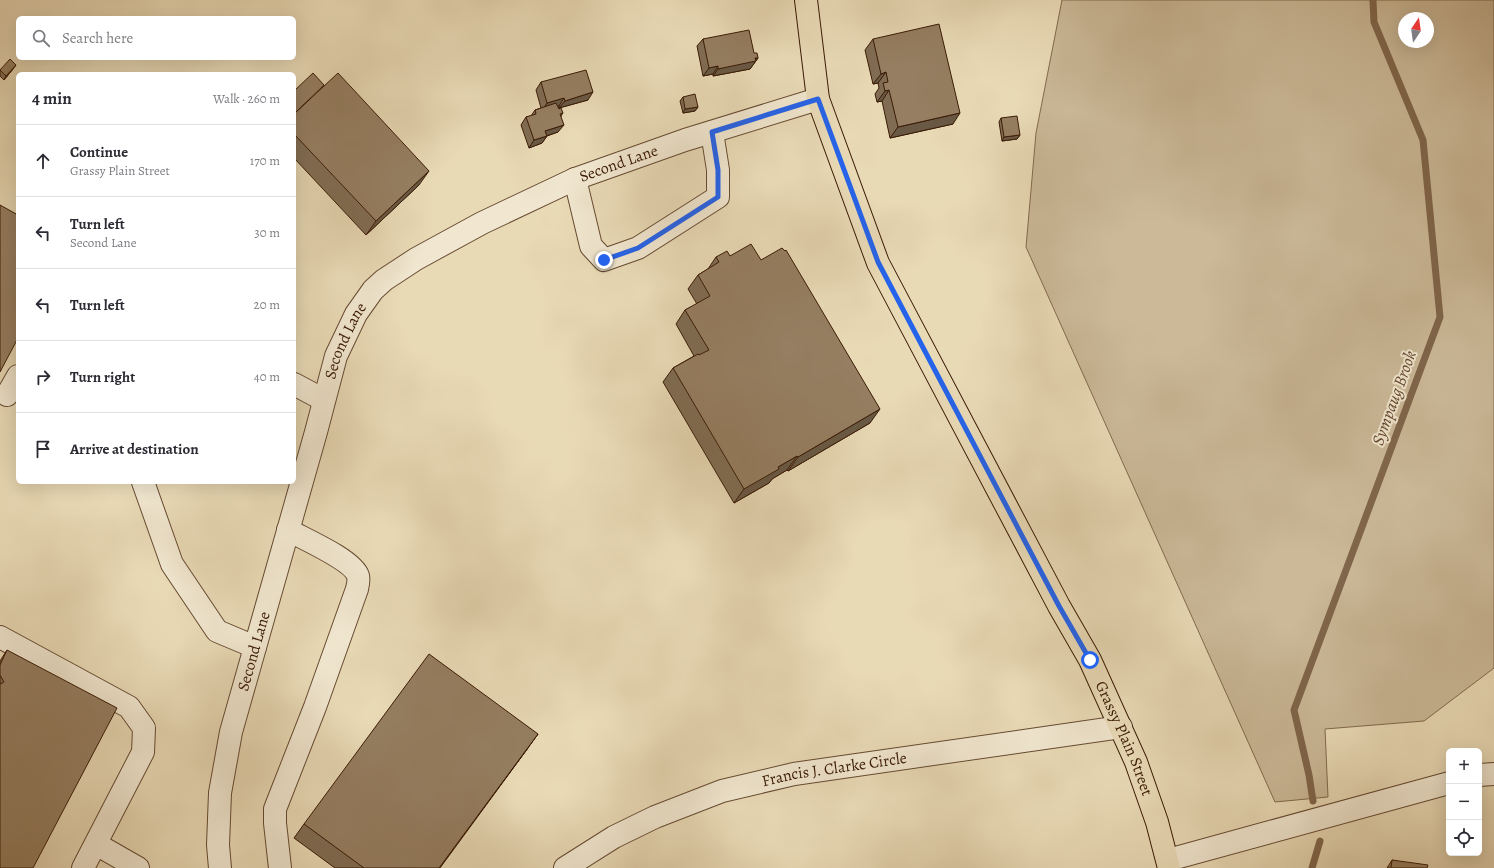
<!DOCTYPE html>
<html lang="en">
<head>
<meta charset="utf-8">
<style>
	:root { --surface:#fff; --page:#f2f2f3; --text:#2b2b33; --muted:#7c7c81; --line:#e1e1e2 }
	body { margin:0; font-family:Alegreya,serif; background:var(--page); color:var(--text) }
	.controls { position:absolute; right:12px; bottom:12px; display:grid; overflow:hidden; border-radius:6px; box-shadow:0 4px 16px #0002 }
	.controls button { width:36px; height:36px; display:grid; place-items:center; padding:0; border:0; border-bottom:1px solid var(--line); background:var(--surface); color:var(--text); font:20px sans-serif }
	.compass { position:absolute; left:1398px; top:12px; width:36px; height:36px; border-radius:50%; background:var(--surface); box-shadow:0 4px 16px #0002; rotate:13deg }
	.stop { position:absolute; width:12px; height:12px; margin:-9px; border:3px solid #2563eb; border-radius:50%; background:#fff }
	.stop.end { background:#2563eb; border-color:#fff; box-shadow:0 1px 4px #0008 }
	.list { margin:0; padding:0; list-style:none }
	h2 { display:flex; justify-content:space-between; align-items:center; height:52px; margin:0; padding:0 16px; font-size:17px }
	h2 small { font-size:13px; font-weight:400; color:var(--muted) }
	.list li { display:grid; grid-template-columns:26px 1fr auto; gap:12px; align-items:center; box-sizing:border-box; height:72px; padding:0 16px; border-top:1px solid var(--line) }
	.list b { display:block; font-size:15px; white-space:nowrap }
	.list p { margin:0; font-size:13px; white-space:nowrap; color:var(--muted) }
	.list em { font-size:13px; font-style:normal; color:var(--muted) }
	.icon { flex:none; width:22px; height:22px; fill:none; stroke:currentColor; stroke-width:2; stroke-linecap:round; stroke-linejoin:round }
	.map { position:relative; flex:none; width:1494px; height:868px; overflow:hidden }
	.search { position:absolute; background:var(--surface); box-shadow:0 4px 16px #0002; left:16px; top:16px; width:280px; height:44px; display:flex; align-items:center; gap:10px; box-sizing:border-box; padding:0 14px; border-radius:6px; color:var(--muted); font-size:15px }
	.panel { position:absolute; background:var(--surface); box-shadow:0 4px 16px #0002; left:16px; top:72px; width:280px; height:412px; border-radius:6px }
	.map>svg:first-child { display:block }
	.green { fill:#cbb998; stroke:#826a4e; fill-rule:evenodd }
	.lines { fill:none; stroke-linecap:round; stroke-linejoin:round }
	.stream { stroke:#80664b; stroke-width:7 }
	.minor-casing { stroke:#664a31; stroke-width:24 }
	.major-casing { stroke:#3a1a05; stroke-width:24 }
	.minor { stroke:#f1e7d0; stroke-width:22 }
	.major { stroke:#e9dab6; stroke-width:22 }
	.wall { fill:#806c53; stroke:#3a1a05 }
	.shaded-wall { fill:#685844; stroke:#3a1a05 }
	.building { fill:#957e61; stroke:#3a1a05 }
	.route { stroke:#2563eb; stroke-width:5 }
	.labels { text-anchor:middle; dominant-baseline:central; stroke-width:4; stroke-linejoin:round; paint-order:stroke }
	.street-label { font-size:16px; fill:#3a1a05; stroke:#f1e7d0 }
	.water-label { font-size:17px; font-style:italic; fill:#63462e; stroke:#f1e7d0 }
</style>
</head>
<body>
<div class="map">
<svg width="1494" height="868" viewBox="0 0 1494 868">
	<rect width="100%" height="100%" fill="#e9dab6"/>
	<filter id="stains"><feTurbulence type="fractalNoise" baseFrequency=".005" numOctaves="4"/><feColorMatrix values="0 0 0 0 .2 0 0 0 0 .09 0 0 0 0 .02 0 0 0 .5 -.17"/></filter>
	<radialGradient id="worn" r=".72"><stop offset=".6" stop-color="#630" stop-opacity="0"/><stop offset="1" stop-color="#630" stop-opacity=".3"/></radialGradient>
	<path class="green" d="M 1062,0 L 1494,0 L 1494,668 L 1424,721 L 1325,729 L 1328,797 L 1275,802 L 1026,247 L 1036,133 ZM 1404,18 L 1428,18 L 1428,42 L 1404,42 Z"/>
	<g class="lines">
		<path class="stream" d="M 1313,801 L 1309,775 L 1294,710 L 1440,317 L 1423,140 L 1374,22 L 1373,0
			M 1312,868 L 1320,841"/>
		<g class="minor-casing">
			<g id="minor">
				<path d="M 575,179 L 591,246 L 604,260 L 638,248 L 718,197 L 718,170 L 712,132"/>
				<path d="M 294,384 L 324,400"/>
				<path d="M 7,395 L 18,376"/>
				<path d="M 143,482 L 172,564 L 217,631 L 255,647"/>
				<path d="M 0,637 L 129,707 L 144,728 L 143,752 L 83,868"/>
				<path d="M 1479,775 L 1494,774"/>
				<path d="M 96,844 L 138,868"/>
				<path d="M 1168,860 L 1449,783"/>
				<path id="s1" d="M 220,868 L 218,845 L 220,793 L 231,732 L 316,432 L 336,356 L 356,314 L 373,290 L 384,280 L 416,259 L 482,223 L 575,179 L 685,140 L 818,99"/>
				<path d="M 280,868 L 275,823 L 275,809 L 315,707 L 357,589 C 358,585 359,580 358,576 C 353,560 304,539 288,530"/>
				<path id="s2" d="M 565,868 L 614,837 L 655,817 L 722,791 L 794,774 L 1121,727"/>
			</g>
		</g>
		<g class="major-casing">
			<g id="major">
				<path id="s3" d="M 806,0 L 818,99 L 878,263 L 1059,606 L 1090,660 L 1136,762 L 1157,822 L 1169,868"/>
			</g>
		</g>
		<use href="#minor" class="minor"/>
		<use href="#major" class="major"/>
	</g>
	<path class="wall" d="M 703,39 L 754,53 L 758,58 L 750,69 L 713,76 L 713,74 L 703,76 L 697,46 Z
		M 873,39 L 953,124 L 890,138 L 882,101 L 877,102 L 875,94 L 879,88 L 878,83 L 873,84 L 865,50 Z
		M 13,69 L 4,80 L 0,76 L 0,70 Z
		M 541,82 L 588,100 L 559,108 L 559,106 L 557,106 L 559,109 L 563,113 L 561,116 L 558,132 L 547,136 L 542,143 L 529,148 L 521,125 L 526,117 L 531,116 L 535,110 L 541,108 L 536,90 Z
		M 294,91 L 419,185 L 366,235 L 294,158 Z
		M 683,97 L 698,107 L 695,111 L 683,113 L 680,101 Z
		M 1001,118 L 1020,135 L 1017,139 L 1002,141 L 999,122 Z
		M 730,256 L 761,260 L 870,423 L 788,471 L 787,470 L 772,479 L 769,483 L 734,503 L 663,382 L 673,368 L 694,356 L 676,324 L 685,310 L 697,304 L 688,289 L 698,275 L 708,269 L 716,257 Z
		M 7,650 L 0,868 L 0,661 Z
		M 528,748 L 440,868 L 335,868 L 294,838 L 304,824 Z
		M 1392,860 L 1427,868 L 1387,868 Z"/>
	<path class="shaded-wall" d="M 755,58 L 758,58 L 750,69 L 713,76 L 718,69 Z
		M 16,65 L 13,69 L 4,80 L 6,76 Z
		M 718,66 L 713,74 L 703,76 L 709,68 Z
		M 886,72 L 878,83 L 873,84 L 881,74 Z
		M 889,90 L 882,101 L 877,102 L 885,91 Z
		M 593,92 L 588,100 L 559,108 L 565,101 Z
		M 564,98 L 559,106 L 542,111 L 547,103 Z
		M 698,107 L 695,111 L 683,113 L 685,109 Z
		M 960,113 L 953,124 L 890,138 L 898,127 Z
		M 564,125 L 558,132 L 540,138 L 545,131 Z
		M 1020,135 L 1017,139 L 1002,141 L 1004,137 Z
		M 547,136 L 542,143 L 529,148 L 534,140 Z
		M 429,171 L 419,185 L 366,235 L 376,221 Z
		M 880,409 L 870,423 L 788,471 L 798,457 Z
		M 797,456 L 787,470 L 772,479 L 769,483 L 734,503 L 744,489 L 778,467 Z
		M 538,734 L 528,748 L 439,868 Z"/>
	<path class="building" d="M 939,24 L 960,113 L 898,127 L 889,90 L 885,91 L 883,83 L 888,82 L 886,72 L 881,74 L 873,39 Z
		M 749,30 L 754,53 L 757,53 L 758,58 L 755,58 L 756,61 L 718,69 L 718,66 L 709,68 L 703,39 Z
		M 10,59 L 16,65 L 6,76 L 0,70 Z
		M 586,70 L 593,92 L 565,101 L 564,98 L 547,103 L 541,82 Z
		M 313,73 L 324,85 L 296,112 L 294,110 L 294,91 Z
		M 338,73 L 429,171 L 376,221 L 294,134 L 294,114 Z
		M 695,94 L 698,107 L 685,109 L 683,97 Z
		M 556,103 L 559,109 L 561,108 L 563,113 L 560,114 L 564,125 L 545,131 L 547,136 L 534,140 L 526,117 L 536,114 L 535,110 Z
		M 1017,116 L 1020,135 L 1004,137 L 1001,118 Z
		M 0,205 L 18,215 L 18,338 L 0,372 Z
		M 751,244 L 761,260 L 782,248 L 785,251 L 786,250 L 880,409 L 798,457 L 797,456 L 778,467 L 779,469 L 744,489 L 673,368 L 698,354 L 699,355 L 709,350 L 685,310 L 710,296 L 698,275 L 719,262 L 716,257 L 727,251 L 730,256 Z
		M 7,650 L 117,708 L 33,868 L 0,868 L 0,684 L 4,682 L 0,675 L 0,665 Z
		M 429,654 L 538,734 L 439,868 L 364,868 L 304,824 Z
		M 1392,860 L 1428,865 L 1427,868 L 1391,868 Z"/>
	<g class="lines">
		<path class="route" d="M 604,260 L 638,248 L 718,197 L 718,170 L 712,132 L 818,99 L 878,262 L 1059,606 L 1090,660"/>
	</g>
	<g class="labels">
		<g class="street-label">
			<text stroke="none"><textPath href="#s1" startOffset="881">Second Lane</textPath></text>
			<text stroke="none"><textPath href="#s1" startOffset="545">Second Lane</textPath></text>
			<text stroke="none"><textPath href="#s1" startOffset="221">Second Lane</textPath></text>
			<text stroke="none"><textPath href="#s3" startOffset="810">Grassy Plain Street</textPath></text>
			<text stroke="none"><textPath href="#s2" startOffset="290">Francis J. Clarke Circle</textPath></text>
		</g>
		<g class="water-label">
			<text transform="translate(1394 398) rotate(-70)">Sympaug Brook</text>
		</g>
	</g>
	<rect width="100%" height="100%" filter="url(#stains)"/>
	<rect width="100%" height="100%" fill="url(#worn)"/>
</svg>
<div class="controls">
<button>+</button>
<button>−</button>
<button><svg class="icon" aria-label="locate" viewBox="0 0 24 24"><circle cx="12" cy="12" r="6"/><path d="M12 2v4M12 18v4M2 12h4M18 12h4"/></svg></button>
</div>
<svg class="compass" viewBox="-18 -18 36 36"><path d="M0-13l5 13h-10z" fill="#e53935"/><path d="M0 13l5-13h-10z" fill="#7c7c81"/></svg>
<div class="stop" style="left:1090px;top:660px"></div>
<div class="stop end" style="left:604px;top:260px"></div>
<div class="search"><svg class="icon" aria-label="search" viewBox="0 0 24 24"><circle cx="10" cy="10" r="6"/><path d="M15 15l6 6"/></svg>Search here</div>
<section class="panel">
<h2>4 min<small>Walk · 260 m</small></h2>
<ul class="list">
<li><svg class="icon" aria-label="ahead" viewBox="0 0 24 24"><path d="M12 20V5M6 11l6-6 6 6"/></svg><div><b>Continue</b><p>Grassy Plain Street</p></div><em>170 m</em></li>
<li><svg class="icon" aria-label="left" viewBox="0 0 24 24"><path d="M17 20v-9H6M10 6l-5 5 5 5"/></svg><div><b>Turn left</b><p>Second Lane</p></div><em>30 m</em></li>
<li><svg class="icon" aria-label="left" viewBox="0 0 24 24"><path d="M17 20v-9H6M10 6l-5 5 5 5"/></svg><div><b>Turn left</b></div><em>20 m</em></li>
<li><svg class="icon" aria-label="right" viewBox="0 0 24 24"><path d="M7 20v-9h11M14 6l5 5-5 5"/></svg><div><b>Turn right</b></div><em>40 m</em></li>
<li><svg class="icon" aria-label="arrive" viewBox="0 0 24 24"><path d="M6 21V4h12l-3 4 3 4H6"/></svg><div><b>Arrive at destination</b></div></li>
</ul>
</section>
</div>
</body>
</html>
